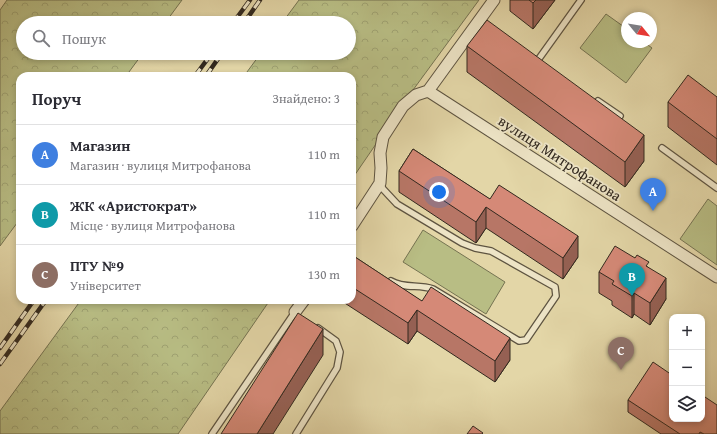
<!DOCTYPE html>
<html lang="uk">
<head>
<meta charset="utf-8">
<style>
	:root { --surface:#fff; --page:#f2f2f3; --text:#2b2b33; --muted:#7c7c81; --line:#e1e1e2; --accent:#8f2418 }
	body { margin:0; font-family:"Gentium Book Plus",serif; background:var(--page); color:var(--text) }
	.controls { position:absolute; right:12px; bottom:12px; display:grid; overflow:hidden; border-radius:8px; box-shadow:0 2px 6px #0003 }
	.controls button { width:36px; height:36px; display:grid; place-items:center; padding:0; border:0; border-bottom:1px solid var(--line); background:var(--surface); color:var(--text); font:20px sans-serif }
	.compass { position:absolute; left:621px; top:12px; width:36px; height:36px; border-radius:50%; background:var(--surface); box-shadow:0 2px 6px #0003; rotate:120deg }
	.you { position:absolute; left:439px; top:192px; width:14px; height:14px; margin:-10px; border:3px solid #fff; border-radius:50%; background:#1a73e8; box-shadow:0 0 0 6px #1a73e833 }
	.badge { display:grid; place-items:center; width:26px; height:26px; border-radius:50%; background:var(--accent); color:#fff; font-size:13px; font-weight:700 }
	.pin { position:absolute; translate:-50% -33px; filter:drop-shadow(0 1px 2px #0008) }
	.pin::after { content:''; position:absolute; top:21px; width:14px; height:12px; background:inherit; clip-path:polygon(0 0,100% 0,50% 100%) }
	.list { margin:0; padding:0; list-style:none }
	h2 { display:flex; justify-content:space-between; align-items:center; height:52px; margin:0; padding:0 16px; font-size:17px }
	h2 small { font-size:13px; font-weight:400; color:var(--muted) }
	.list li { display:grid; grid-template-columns:26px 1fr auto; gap:12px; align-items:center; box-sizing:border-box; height:60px; padding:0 16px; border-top:1px solid var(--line) }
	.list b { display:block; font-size:15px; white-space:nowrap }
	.list p { margin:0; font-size:13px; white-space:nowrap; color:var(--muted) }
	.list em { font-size:13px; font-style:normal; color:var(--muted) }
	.icon { flex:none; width:22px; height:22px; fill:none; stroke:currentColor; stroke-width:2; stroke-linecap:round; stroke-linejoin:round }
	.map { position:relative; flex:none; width:717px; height:434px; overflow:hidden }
	.search { position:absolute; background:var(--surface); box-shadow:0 2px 6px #0003; left:16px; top:16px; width:340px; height:44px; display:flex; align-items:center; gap:10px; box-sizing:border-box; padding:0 14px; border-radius:22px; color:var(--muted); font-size:15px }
	.panel { position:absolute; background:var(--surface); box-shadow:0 2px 6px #0003; left:16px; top:72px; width:340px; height:232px; border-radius:12px }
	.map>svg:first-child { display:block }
	.green { fill:#b8bd84; stroke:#757352 }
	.forest { fill:url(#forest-crowns); stroke:#757352 }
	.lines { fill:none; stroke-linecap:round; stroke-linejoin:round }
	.service-casing { stroke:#5e5441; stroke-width:8 }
	.minor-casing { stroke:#5e5441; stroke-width:13 }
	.service { stroke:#ede4c6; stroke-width:5.5 }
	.minor { stroke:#ede4c6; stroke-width:11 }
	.rail-casing { stroke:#32291f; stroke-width:4.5 }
	.rail { stroke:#ede4c6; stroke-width:3; stroke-dasharray:9; stroke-linecap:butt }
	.wall { fill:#b77666; stroke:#32291f }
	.shaded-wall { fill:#956053; stroke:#32291f }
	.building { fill:#d58977; stroke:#32291f }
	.labels { text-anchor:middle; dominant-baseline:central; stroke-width:3.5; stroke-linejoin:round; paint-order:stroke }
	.street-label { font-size:15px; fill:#32291f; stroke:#ede4c6 }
</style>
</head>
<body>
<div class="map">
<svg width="717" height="434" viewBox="0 0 717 434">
	<defs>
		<pattern id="forest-crowns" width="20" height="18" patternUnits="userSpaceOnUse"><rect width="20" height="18" fill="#b8bd84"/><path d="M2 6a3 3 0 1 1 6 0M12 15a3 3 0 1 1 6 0" fill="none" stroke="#9fa272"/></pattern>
	</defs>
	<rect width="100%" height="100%" fill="#e3d6a7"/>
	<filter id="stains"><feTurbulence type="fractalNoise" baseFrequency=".005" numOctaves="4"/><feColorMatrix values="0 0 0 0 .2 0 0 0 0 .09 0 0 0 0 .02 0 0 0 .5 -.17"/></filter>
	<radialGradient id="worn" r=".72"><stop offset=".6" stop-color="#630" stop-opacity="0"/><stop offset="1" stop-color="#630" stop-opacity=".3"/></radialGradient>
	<path class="green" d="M 606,14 L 627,29 L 627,42 L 644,42 L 652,48 L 626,83 L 580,48 Z
		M 708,199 L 717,206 L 717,265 L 680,239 Z
		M 423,230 L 505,282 L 486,314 L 403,262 Z"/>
	<path class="forest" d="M 7,0 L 182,0 L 165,23 L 23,23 L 23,53 L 143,53 L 126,76 L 20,76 L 20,219 L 0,246 L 0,10 Z
		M 299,0 L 479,0 L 413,90 L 352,179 L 352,76 L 244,76 L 261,53 L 349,53 L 349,23 L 282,23 Z
		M 81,300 L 270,300 L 178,434 L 0,434 L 0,411 Z"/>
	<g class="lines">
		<g class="service-casing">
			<path id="service" d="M 538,60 L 581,0
				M 598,101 L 620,116
				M 662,148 L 717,188
				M 380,183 L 383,189 L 397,204 L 462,243 L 475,248 L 491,251 L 555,287 L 556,296 L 526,340 L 519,341 L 433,289 C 419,284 404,289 391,281
				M 212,434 L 295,312 L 297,313
				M 296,434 L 337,368 L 340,352 L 336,341 L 318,328"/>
		</g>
		<g class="minor-casing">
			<path id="minor" d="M 428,91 L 717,277
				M 352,226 L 380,183 L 381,168 L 380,153 L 383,137 L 403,106 L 416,95 L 428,91 L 494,0
				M 295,312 L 304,300"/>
		</g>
		<use href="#service" class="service"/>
		<use href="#minor" class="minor"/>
		<g class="rail-casing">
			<path id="rail" d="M 233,23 L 250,0
				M 244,23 L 260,0
				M 195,76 L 212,53
				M 206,76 L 222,53
				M 0,348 L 34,300
				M 0,364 L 46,300"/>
		</g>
		<use href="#rail" class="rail"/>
	</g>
	<path class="wall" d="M 510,0 L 555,0 L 533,29 L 510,11 Z
		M 467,46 L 644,161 L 625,187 L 467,72 Z
		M 717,97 L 717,165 L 668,127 L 668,102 Z
		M 413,149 L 578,257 L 563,279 L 486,228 L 476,243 L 399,192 L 399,171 Z
		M 352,255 L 510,360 L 495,382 L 417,331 L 408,344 L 340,300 L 352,300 Z
		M 635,258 L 649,268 L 666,299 L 650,325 L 634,314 L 632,318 L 612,305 L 612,301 L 599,293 L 599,272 Z
		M 628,400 L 717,434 L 661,434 L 628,412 Z"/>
	<path class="shaded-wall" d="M 536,0 L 555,0 L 533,29 L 533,3 Z
		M 644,135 L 644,161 L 625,187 L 625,162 Z
		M 486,207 L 486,228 L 476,243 L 476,222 Z
		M 578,236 L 578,257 L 563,279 L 563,258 Z
		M 666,278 L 666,299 L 650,325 L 650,303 Z
		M 634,293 L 634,314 L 632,318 L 632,296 Z
		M 417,310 L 417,331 L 408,344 L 408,323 Z
		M 323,329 L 323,355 L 273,434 L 257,434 Z
		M 510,338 L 510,360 L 495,382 L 495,361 Z"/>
	<path class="building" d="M 529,0 L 536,0 L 533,3 Z
		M 487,20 L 644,135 L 625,162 L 467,46 Z
		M 688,75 L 717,97 L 717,139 L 668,102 Z
		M 413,149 L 490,199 L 499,185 L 578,236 L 563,258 L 486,207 L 476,222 L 399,171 Z
		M 615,246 L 635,258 L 637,255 L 649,262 L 646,266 L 666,278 L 650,303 L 634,293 L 632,296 L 612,284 L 614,281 L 599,272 Z
		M 352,255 L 422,301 L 431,287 L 510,338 L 495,361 L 417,310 L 408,323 L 352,287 Z
		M 298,313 L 323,329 L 257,434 L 221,434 Z
		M 653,362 L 672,375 L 672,419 L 702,419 L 702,395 L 717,405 L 717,434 L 704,434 L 700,432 L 699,434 L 680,434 L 628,400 Z
		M 473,426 L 483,433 L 482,434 L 467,434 Z"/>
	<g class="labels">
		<g class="street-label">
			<text transform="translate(560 158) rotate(33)">вулиця Митрофанова</text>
		</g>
	</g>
	<rect width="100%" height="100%" filter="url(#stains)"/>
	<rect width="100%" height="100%" fill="url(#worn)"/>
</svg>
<div class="controls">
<button>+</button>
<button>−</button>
<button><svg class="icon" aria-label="layers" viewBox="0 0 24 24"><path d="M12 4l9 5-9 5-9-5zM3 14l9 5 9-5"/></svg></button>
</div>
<svg class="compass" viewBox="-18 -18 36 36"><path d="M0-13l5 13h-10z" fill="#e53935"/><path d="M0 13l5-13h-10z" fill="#7c7c81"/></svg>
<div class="you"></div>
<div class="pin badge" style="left:653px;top:211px;background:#3f7fe0">A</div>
<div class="pin badge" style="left:632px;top:296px;background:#0f9aa8">B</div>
<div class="pin badge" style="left:621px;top:370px;background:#8d6e63">C</div>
<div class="search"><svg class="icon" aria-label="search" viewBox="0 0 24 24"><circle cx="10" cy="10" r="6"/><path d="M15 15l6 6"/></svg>Пошук</div>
<section class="panel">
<h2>Поруч<small>Знайдено: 3</small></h2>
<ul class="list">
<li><span class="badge" style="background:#3f7fe0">A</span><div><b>Магазин</b><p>Магазин · вулиця Митрофанова</p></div><em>110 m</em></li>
<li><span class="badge" style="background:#0f9aa8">B</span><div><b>ЖК «Аристократ»</b><p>Місце · вулиця Митрофанова</p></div><em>110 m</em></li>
<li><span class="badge" style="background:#8d6e63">C</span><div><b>ПТУ №9</b><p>Університет</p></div><em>130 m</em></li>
</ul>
</section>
</div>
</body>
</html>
